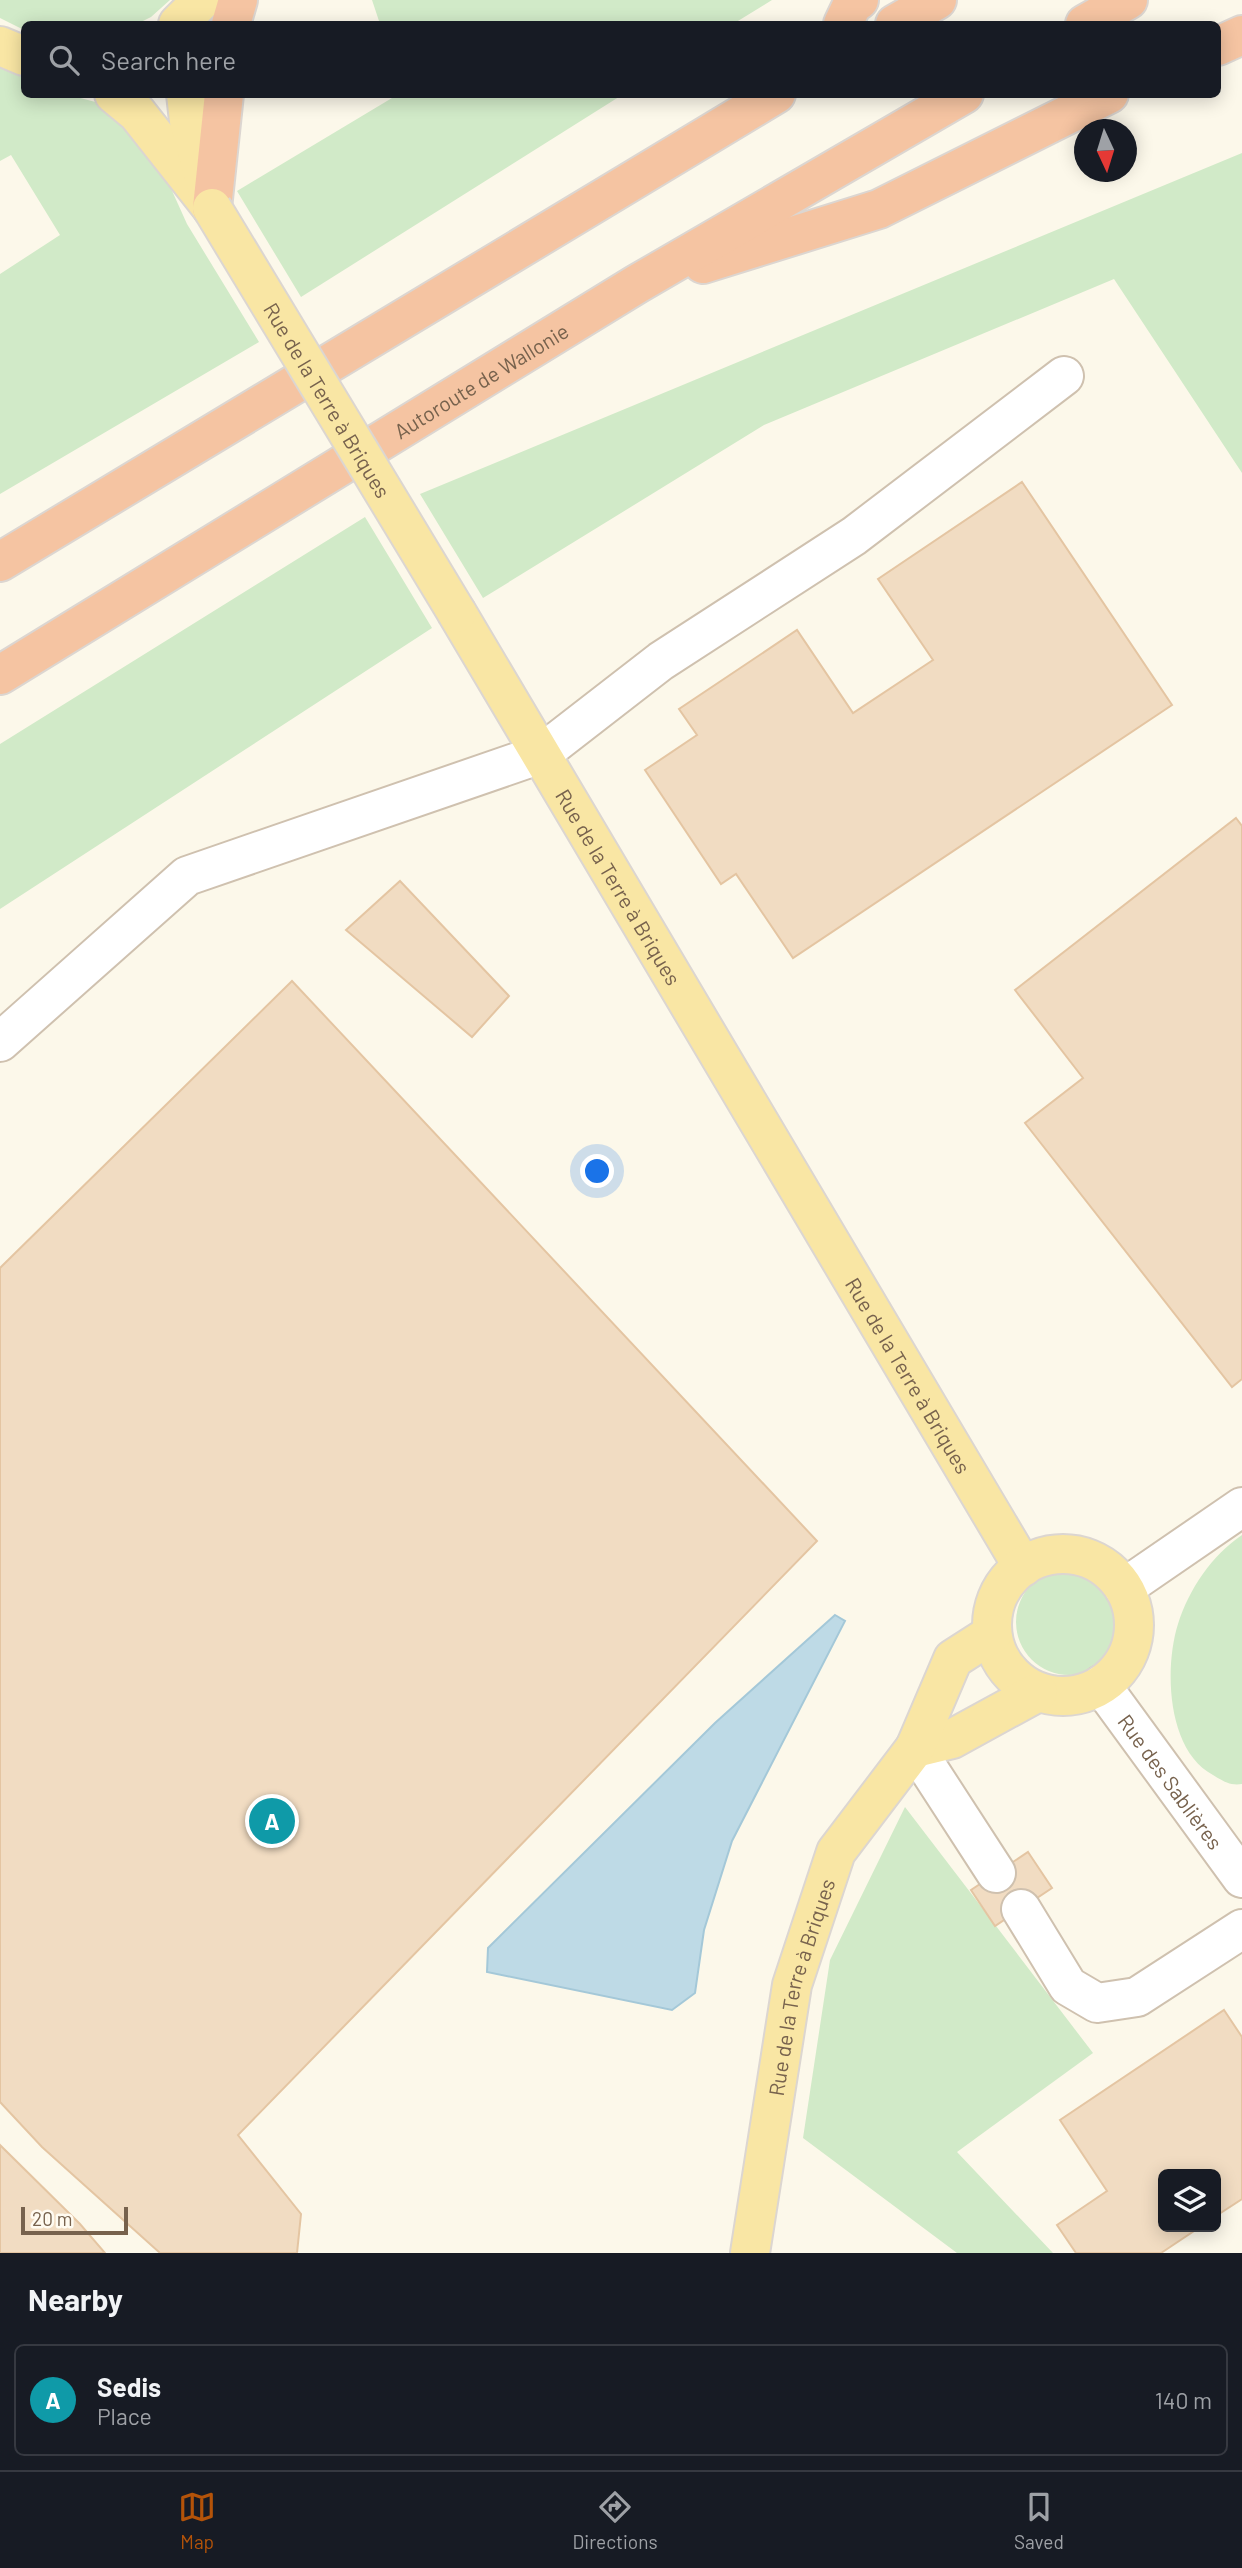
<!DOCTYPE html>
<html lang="en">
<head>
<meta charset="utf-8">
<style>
	:root { --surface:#171b24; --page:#20242c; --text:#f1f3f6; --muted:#9ea1a6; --line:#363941; --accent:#b45309 }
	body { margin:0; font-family:Barlow,sans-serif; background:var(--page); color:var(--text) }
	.controls { position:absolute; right:21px; bottom:21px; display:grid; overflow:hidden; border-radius:10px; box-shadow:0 4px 18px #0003 }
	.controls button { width:63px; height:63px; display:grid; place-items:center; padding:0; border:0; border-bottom:2px solid var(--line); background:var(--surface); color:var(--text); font:35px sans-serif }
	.compass { position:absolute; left:1074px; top:119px; width:63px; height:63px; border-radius:50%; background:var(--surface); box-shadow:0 4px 18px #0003; rotate:176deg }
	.scale { position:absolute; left:21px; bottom:18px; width:107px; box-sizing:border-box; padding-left:7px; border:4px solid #77624d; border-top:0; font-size:19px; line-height:24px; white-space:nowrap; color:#77624d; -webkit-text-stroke:5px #fffbf1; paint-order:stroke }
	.you { position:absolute; left:598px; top:1172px; width:24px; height:24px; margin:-18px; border:5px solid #fff; border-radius:50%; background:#1a73e8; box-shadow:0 0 0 10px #1a73e833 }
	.badge { display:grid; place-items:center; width:46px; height:46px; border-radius:50%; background:var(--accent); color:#fff; font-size:23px; font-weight:700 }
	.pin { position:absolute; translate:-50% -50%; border:4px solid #fff; box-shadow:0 2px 7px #0006 }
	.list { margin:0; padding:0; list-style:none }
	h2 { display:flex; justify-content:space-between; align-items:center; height:91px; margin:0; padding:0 28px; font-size:30px }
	h2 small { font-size:23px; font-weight:400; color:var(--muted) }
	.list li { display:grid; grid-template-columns:46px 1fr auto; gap:21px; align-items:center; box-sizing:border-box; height:112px; margin:0 14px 14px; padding:0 14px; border:2px solid var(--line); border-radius:10px }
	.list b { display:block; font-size:26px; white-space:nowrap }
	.list p { margin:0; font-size:23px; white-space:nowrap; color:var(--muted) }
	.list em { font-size:23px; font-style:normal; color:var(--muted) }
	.icon { flex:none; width:38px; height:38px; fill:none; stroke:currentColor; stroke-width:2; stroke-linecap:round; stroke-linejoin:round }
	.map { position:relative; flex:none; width:1242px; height:2253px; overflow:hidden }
	.search { position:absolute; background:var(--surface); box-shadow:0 4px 18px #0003; left:21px; right:21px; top:21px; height:77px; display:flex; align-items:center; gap:18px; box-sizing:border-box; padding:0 24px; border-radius:10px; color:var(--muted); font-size:26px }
	.sheet { height:217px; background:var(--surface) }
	nav { display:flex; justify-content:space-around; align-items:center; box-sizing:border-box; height:98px; border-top:2px solid var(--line); background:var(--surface); font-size:19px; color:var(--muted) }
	nav a { display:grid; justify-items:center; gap:4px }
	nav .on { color:var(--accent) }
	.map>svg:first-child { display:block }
	.green { fill:#d1eac8 }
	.water { fill:#bedae6; stroke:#a4c8d8; stroke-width:2 }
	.building { fill:#f1dcc2; stroke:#e4c5a2; stroke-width:2 }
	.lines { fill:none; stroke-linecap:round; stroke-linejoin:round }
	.minor-casing { stroke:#cfc1af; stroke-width:42 }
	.major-casing { stroke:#dcd6d1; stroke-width:42 }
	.highway-casing { stroke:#dcd6d1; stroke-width:42 }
	.minor { stroke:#fff; stroke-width:38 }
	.major { stroke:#f9e6a4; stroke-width:38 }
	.highway { stroke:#f5c4a2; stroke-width:38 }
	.major-bridge-casing { stroke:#dcd6d1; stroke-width:42; stroke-linecap:butt }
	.major-bridge { stroke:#f9e6a4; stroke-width:38 }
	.labels { text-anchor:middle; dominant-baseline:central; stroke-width:7; stroke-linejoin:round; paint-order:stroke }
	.street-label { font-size:21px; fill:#77624d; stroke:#fffbf1 }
</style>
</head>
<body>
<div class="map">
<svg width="1242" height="2253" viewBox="0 0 1242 2253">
	<rect width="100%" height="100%" fill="#fcf8ea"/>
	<path class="green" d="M 0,0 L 170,0 L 151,17 L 137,24 L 24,24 L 24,30 L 0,18 Z
		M 372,0 L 772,0 L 733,24 L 380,24 Z
		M 0,62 L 24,75 L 24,94 L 69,95 L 137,113 L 187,224 L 259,342 L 0,494 L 0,274 L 60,235 L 11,155 L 0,161 Z
		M 397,95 L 397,94 L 622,95 L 301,297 L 237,191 Z
		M 1242,153 L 1242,473 L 1114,279 L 764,425 L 483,598 L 420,494 Z
		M 365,517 L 432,628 L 0,909 L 0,744 Z
		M 1242,1535 L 1242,1784 C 1230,1786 1223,1781 1213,1775 C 1167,1751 1164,1668 1178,1624 C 1189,1589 1212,1555 1242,1535 Z
		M1016 1622a53 53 0 1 1 106 0a53 53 0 1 1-106 0Z
		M 905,1807 L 1093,2053 L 957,2152 L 1053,2253 L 957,2253 L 803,2138 L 830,1960 Z"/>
	<path class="water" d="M 835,1615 L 845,1621 L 732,1841 L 704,1930 L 695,1993 L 672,2010 L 487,1972 L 488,1948 L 715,1723 Z"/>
	<path class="building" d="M 1022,482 L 1172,705 L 793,958 L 736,874 L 721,884 L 645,770 L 697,735 L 679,709 L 797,630 L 853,713 L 933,660 L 878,579 Z
		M 1236,818 L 1242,826 L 1242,1379 L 1232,1387 L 1025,1123 L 1083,1078 L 1015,990 Z
		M 400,881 L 509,996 L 472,1037 L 346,930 Z
		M 292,981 L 817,1541 L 238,2135 L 301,2214 L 297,2253 L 160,2253 L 42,2147 L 0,2102 L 0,1268 Z
		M 1028,1852 L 1052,1888 L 995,1926 L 971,1890 Z
		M 1224,2010 L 1242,2037 L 1242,2199 L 1216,2216 L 1216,2174 L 1163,2174 L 1163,2227 L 1200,2227 L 1161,2253 L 1076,2253 L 1057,2225 L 1107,2191 L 1060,2120 Z
		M 0,2145 L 80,2224 L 105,2253 L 0,2253 Z"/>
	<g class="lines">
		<g class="minor-casing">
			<g id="minor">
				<path d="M 0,1042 L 187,876 L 541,754 L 661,661 L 854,536 L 1064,376"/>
				<path d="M 1124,1588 L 1242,1507"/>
				<path id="s1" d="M 1101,1685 L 1242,1878"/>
				<path d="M 915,1748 L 996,1873"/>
				<path d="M 1021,1909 L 1068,1986 L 1097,2003 L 1137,1997 L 1242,1929"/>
			</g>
		</g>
		<g class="major-casing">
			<g id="major">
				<path d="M 178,24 L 202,0"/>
				<path d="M 0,46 L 24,56"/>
				<path d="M 114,94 L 137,113 L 212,208"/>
				<path d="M 186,94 L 189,121 L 208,192"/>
				<path id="s2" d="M 457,613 L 1023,1567"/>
				<circle cx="1063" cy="1625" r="71"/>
				<path d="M 915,1748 L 952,1739 L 1038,1692"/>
				<path id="s3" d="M 750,2253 L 792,1985 L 836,1852 L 915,1748 L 953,1659 L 992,1634"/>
			</g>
		</g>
		<g class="highway-casing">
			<g id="highway">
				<path d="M 231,24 L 238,0"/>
				<path d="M 843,24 L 852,5 L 859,0"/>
				<path d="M 895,24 L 937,0"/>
				<path d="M 1085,24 L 1128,0"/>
				<path d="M 1218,46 L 1242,35"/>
				<path d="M 212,208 L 224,94"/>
				<path d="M 703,264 L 879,209 L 1109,94"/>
				<path d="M 0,562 L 776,94"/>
				<path id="s4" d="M 0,675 L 637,284 L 964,94"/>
			</g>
		</g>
		<use href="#minor" class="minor"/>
		<use href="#major" class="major"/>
		<use href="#highway" class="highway"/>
		<g class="major-bridge-casing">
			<g id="major-bridge">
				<path id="s5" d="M 212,208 L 457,613"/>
			</g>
		</g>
		<use href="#major-bridge" class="major-bridge"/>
	</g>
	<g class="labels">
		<g class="street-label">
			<text stroke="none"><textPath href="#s4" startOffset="564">Autoroute de Wallonie</textPath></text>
			<text stroke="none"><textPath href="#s5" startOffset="224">Rue de la Terre à Briques</textPath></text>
			<text stroke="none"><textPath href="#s2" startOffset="318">Rue de la Terre à Briques</textPath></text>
			<text stroke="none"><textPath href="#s2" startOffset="886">Rue de la Terre à Briques</textPath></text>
			<text stroke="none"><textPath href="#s1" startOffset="119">Rue des Sablières</textPath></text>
			<text stroke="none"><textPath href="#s3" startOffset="271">Rue de la Terre à Briques</textPath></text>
		</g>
	</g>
</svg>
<div class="controls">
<button><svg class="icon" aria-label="layers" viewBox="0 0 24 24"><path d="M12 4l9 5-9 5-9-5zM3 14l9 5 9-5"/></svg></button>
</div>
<svg class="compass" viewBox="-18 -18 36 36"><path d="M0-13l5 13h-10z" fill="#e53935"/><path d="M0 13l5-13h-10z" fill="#9ea1a6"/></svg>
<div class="scale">20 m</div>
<div class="you"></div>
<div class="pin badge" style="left:272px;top:1821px;background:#0f9aa8">A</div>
<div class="search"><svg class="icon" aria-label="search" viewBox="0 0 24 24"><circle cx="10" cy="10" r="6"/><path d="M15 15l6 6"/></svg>Search here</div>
</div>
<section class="sheet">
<h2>Nearby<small></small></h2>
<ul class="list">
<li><span class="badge" style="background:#0f9aa8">A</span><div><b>Sedis</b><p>Place</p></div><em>140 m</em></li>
</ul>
</section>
<nav>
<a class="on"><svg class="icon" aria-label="map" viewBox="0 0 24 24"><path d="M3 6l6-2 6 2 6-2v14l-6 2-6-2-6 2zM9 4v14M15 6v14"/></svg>Map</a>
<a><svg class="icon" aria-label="directions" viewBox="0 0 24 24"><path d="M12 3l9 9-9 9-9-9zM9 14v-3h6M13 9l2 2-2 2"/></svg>Directions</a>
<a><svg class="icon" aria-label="saved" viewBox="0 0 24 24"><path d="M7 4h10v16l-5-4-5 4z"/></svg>Saved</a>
</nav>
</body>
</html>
